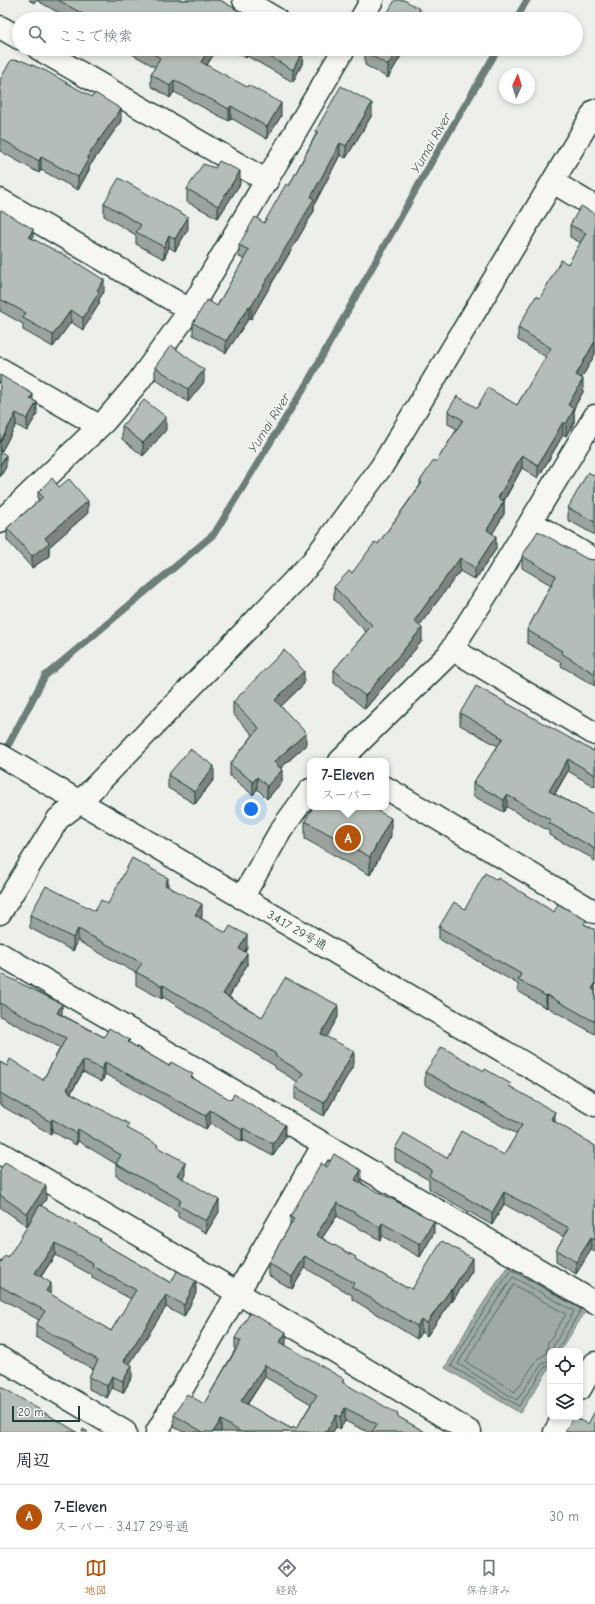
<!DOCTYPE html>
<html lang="ja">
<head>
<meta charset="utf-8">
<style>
	:root { --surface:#fff; --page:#f2f2f3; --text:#1f2937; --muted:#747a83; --line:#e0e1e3; --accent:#b45309 }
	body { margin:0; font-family:"Comic Neue","Klee One",sans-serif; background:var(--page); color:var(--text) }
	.controls { position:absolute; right:12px; bottom:12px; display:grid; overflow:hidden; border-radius:8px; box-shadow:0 2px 6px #0003 }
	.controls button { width:36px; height:36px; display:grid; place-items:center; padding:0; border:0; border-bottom:1px solid var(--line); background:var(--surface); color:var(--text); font:20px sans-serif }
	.compass { position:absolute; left:499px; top:68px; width:36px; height:36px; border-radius:50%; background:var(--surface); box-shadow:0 2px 6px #0003; rotate:4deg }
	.scale { position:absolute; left:12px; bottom:10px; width:68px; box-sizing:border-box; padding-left:4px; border:2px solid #1f3d34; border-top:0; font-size:11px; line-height:14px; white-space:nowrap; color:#1f3d34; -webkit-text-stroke:3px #f6f6f2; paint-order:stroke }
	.you { position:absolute; left:251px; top:809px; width:14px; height:14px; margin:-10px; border:3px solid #fff; border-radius:50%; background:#1a73e8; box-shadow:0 0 0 6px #1a73e833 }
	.badge { display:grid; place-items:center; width:26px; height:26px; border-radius:50%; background:var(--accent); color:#fff; font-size:13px; font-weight:700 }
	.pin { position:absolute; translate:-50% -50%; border:2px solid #fff; box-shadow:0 1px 4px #0006 }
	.popup { position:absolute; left:307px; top:758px; width:82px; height:52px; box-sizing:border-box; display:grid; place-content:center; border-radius:8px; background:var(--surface); filter:drop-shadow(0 1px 3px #0005); font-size:13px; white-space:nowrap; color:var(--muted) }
	.popup b { font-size:15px; color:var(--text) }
	.popup::after { content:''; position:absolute; left:50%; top:100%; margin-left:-8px; border:8px solid transparent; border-top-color:var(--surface) }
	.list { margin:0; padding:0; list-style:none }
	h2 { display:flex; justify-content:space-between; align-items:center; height:52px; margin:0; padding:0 16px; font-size:17px }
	h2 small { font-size:13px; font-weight:400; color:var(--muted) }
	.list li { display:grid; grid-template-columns:26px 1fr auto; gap:12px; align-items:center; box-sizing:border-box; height:64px; padding:0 16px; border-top:1px solid var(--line) }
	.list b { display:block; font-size:15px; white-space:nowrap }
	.list p { margin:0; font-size:13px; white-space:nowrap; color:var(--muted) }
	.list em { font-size:13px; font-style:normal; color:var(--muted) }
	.icon { flex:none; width:22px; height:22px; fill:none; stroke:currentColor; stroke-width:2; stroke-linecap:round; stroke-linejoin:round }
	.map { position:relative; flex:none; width:595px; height:1432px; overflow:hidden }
	.search { position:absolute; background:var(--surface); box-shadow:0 2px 6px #0003; left:12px; right:12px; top:12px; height:44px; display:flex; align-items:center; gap:10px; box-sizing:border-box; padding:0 14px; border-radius:22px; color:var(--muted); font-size:15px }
	.sheet { height:116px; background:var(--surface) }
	nav { display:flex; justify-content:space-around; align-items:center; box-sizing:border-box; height:56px; border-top:1px solid var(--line); background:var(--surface); font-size:11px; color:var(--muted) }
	nav a { display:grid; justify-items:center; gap:2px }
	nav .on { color:var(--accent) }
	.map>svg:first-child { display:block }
	.water { fill:#9faaa4; stroke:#6c7e77 }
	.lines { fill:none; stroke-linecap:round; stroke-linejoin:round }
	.shore { stroke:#526961; stroke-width:1 }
	.stream { stroke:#6c7e77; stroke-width:7 }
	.minor-casing { stroke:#1f3d34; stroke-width:25 }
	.minor { stroke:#f6f6f2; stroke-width:22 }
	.wall { fill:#9ba39e; stroke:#1f3d34; fill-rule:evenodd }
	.shaded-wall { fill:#7e8481; stroke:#1f3d34 }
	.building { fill:#b4bdb8; stroke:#1f3d34; fill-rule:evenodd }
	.labels { text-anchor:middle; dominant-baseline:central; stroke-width:3; stroke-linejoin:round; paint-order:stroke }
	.street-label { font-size:12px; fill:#1f3d34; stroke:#f6f6f2 }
	.water-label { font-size:13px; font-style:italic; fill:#3f5850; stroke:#f6f6f2 }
</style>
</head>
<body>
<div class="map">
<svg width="595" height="1432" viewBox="0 0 595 1432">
	<rect width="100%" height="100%" fill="#edefea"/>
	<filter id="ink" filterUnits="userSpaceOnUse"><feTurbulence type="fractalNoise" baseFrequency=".025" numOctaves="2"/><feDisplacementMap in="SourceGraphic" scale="8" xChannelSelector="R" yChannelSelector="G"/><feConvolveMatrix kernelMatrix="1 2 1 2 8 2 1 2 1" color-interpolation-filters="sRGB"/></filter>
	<g filter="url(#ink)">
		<path class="water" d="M 509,1264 L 588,1308 L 560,1351 L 550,1351 L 550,1367 L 520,1413 L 445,1368 L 471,1322 Z"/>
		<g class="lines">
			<path class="shore" d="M 514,1285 L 566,1314 L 548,1343 L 546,1354 L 537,1360 L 515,1392 L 466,1362 L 484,1330 Z
				M 550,1360 L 542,1364 L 517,1400 L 458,1364 L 479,1327 L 513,1277 L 574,1311 L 554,1345 L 552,1351
				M 550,1365 L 545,1367 L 519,1406 L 451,1366 L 475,1324 L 511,1270 L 581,1309 L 557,1351"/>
			<path class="stream" d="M 516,19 L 527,0
				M 3,755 L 45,676 L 214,534 L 307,383 L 431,163 L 498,49"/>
			<g class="minor-casing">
				<path id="minor" d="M 244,0 L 276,19
					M 361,19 L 372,0
					M 0,27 L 19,38
					M 39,49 L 267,181
					M 553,182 L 595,207
					M 0,200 L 190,310
					M 0,369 L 99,426
					M 0,522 L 105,421 L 138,382 L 190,310 L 344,49
					M 531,522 L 595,560
					M 452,649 L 595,734
					M 0,755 L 595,1105
					M 340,761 L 448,655 L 491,587 L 595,416
					M 386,788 L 595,912
					M 242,898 L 281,830 L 310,790
					M 0,913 L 58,819 L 79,803 L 312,562 L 382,466 L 595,111
					M 0,954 L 595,1303
					M 0,1153 L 238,1293 L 470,1432
					M 0,1358 L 125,1432
					M 580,1389 L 595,1363
					M 157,1432 L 324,1144
					M 555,1432 L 564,1417"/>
			</g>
			<use href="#minor" class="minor"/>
		</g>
		<path class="wall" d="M 29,0 L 36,0 L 34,3 Z
			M 36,0 L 220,0 L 253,19 L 70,19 Z
			M 123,49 L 217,49 L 207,65 L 281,116 L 267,139 L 231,118 L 229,121 L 174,92 L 170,98 L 151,86 L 151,74 L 155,67 Z
			M 230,49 L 303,49 L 302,64 L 293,82 L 247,56 L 246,58 Z
			M 405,49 L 388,78 L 365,65 L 365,52 Z
			M 0,80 L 121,121 L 89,167 L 89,170 L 78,190 L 41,170 L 39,173 L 0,151 Z
			M 372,115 L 346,158 L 340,155 L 314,205 L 314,211 L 251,319 L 249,318 L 226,353 L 193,335 L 193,323 L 217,306 L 244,259 L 239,257 L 239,245 L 264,223 L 289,186 L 316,134 L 316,130 Z
			M 240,184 L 218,218 L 187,202 L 187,189 Z
			M 104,203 L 188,229 L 175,251 L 169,247 L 164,259 L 136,244 L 136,235 L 104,216 Z
			M 0,211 L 33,239 L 104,292 L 99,299 L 99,304 L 83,330 L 71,322 L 53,347 L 23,330 L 23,324 L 0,311 Z
			M 595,214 L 595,354 L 581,379 L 583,392 L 574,408 L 574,422 L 566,436 L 563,435 L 538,478 L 522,468 L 504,501 L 504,514 L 492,534 L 496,549 L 475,580 L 460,571 L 419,626 L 422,641 L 365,709 L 334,683 L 334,670 L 366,632 L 334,599 L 334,587 L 352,573 L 378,544 L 420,485 L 420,481 L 436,462 L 457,429 L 448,424 L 448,411 L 477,408 L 517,405 L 546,357 L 518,340 L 518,328 L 540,298 L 568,264 L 581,243 L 570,237 L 570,225 Z
			M 155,367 L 204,382 L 188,402 L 155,379 Z
			M 0,375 L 33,400 L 37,414 L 27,431 L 16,425 L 1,452 L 6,467 L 0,477 Z
			M 122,426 L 166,430 L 143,456 L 122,439 Z
			M 595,476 L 595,535 L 568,520 L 568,508 Z
			M 59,487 L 88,513 L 49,547 L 49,556 L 32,568 L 7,540 L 7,528 L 38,501 L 38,492 Z
			M 522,556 L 587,559 L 595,560 L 595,686 L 561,666 L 561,662 L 527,643 L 527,630 L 551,585 L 522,568 Z
			M 304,684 L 281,706 L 306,745 L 281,768 L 282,782 L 267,799 L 257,789 L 253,795 L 230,776 L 230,764 L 253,735 L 233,714 L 233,702 Z
			M 460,713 L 593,751 L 595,747 L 595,787 L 568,771 L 555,794 L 595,816 L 595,862 L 592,860 L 592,858 L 549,835 L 549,831 L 507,807 L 504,812 L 473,796 L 473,783 L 498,746 L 460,725 Z
			M 168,775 L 214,779 L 195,804 L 168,788 Z
			M 305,821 L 391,836 L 370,875 L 305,839 Z
			M 168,887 L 202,916 L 201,918 L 247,947 L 245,952 L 247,965 L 229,997 L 262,1017 L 338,1017 L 326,1037 L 354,1064 L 324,1116 L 295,1099 L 295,1087 L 298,1082 L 275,1068 L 275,1066 L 163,997 L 162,999 L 136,985 L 136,973 L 78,941 L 73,951 L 30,928 L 30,915 L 95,911 L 108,904 Z
			M 465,909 L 586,925 L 595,930 L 595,1034 L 547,1007 L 546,1008 L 518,991 L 518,984 L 439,939 L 439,927 Z
			M 0,973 L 62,1015 L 104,1037 L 130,1043 L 169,1066 L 193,1078 L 285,1138 L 273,1156 L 243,1140 L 242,1142 L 210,1123 L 206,1129 L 105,1074 L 102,1082 L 83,1072 L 71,1093 L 158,1148 L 185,1175 L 182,1179 L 219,1212 L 206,1233 L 178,1217 L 178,1211 L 116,1176 L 116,1164 L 78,1141 L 76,1145 L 52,1131 L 51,1134 L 0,1105 L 0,1062 L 7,1066 L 43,1080 L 60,1048 L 0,1016 Z
			M 484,1071 L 511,1087 L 555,1122 L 595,1146 L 595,1252 L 591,1250 L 576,1274 L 556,1262 L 556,1250 L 564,1237 L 504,1204 L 492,1225 L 429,1189 L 429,1180 L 395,1161 L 395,1148 L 447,1158 L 504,1155 L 517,1134 L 425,1085 L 425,1072 Z
			M 327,1167 L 361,1182 L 434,1233 L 420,1257 L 382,1236 L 380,1240 L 337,1216 L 322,1238 L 356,1260 L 407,1288 L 412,1289 L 472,1271 L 452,1302 L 451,1301 L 427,1336 L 421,1332 L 417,1339 L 352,1299 L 352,1295 L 305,1268 L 292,1289 L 268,1275 L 268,1263 L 290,1226 L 290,1217 Z
			M 0,1170 L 46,1199 L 41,1206 L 100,1242 L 171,1283 L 196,1293 L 184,1317 L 166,1307 L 129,1364 L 132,1377 L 123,1393 L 112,1388 L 107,1398 L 89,1389 L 89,1377 L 93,1369 L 36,1337 L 36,1325 L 39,1320 L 0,1298 L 0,1264 L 8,1258 L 33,1218 L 27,1226 L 0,1207 ZM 55,1255 L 92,1275 L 92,1278 L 131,1299 L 111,1331 L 51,1295 L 41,1277 Z
			M 235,1338 L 286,1344 L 285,1345 L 344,1383 L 398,1417 L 425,1432 L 368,1432 L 345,1421 L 340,1429 L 336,1427 L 333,1432 L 183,1432 L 174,1427 L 174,1415 L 204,1404 L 235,1350 ZM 265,1377 L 311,1404 L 296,1429 L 292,1429 L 247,1405 Z"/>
		<path class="shaded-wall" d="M 420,9 L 420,19 L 414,19 Z
			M 209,49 L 217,49 L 201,74 L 201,62 Z
			M 246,49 L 247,49 L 247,56 L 246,58 Z
			M 302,49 L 303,49 L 303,53 L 302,64 L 293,82 L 293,70 Z
			M 398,49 L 405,49 L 388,78 L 388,65 Z
			M 174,80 L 174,92 L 170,98 L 170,86 Z
			M 281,103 L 281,116 L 267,139 L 267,127 Z
			M 372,103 L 372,115 L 346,158 L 346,146 Z
			M 231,106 L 231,118 L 229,121 L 229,109 Z
			M 121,109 L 121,121 L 89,167 L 89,170 L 78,190 L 78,177 L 87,157 Z
			M 340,143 L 340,155 L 314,205 L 314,211 L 251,319 L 251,307 Z
			M 41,157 L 41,170 L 39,173 L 39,161 Z
			M 240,171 L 240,184 L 218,218 L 218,206 Z
			M 188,217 L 188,229 L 175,251 L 175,239 Z
			M 33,229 L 33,242 L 29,237 Z
			M 169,235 L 169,247 L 164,259 L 164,247 Z
			M 104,280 L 104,292 L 99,299 L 99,304 L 83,330 L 83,318 L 97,290 Z
			M 249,306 L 249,318 L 226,353 L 226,341 Z
			M 71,310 L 71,322 L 53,347 L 53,335 Z
			M 595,341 L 595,354 L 576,388 L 576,375 Z
			M 204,370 L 204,382 L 188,402 L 188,389 Z
			M 583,379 L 583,392 L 568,418 L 568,405 Z
			M 33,394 L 33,406 L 30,399 Z
			M 37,402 L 37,414 L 27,431 L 27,419 Z
			M 574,409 L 574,422 L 566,436 L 566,424 Z
			M 16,413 L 16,425 L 0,454 L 0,442 Z
			M 166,417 L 166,430 L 143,456 L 143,443 Z
			M 563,422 L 563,435 L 538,478 L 538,465 Z
			M 6,455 L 6,467 L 0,477 L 0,465 Z
			M 522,455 L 522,468 L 498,510 L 498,498 Z
			M 88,501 L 88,513 L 49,547 L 49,556 L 32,568 L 32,556 L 45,538 Z
			M 504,501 L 504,514 L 487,543 L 487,530 Z
			M 496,536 L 496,549 L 475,580 L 475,568 Z
			M 460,558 L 460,571 L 414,633 L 414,621 Z
			M 422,628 L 422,641 L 365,709 L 365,696 Z
			M 304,671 L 304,684 L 275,712 L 275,700 Z
			M 306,733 L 306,745 L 274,774 L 274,762 Z
			M 568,759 L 568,771 L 549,803 L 549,791 Z
			M 214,766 L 214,779 L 195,804 L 195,792 Z
			M 282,770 L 282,782 L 267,799 L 267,786 Z
			M 257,777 L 257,789 L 253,795 L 253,782 Z
			M 507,795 L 507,807 L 504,812 L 504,800 Z
			M 391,818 L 391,836 L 370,875 L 370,857 Z
			M 168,878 L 168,891 L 165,885 Z
			M 202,904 L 202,916 L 195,928 L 195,915 Z
			M 78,929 L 78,941 L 73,951 L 73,938 Z
			M 247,935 L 247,947 L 239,961 L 239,949 Z
			M 247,953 L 247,965 L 223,1007 L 223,994 Z
			M 595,984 L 595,996 L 592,989 Z
			M 163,985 L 163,997 L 162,999 L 162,986 Z
			M 547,995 L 547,1007 L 546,1008 L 546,996 Z
			M 62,1004 L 62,1017 L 57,1013 Z
			M 338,1005 L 338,1017 L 321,1047 L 321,1034 Z
			M 354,1051 L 354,1064 L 324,1116 L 324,1103 Z
			M 83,1060 L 83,1072 L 69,1096 L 67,1089 Z
			M 105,1062 L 105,1074 L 102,1082 L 102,1069 Z
			M 210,1110 L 210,1123 L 206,1129 L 206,1116 Z
			M 555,1112 L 555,1124 L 551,1119 Z
			M 52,1119 L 52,1131 L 51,1134 L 51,1122 Z
			M 285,1125 L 285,1138 L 273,1156 L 273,1144 Z
			M 243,1128 L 243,1140 L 242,1142 L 242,1130 Z
			M 78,1129 L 78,1141 L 76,1145 L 76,1133 Z
			M 185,1162 L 185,1175 L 177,1188 L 177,1175 Z
			M 361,1170 L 361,1182 L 355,1192 L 355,1180 Z
			M 46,1186 L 46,1199 L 27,1226 L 27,1214 Z
			M 504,1192 L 504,1204 L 492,1225 L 492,1213 Z
			M 219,1200 L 219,1212 L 206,1233 L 206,1221 Z
			M 337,1203 L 337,1216 L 316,1247 L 316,1235 Z
			M 434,1221 L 434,1233 L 420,1257 L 420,1244 Z
			M 382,1223 L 382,1236 L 380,1240 L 380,1227 Z
			M 591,1238 L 591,1250 L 576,1274 L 576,1262 Z
			M 55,1243 L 55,1255 L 35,1285 L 35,1273 Z
			M 305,1256 L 305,1268 L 292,1289 L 292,1277 Z
			M 472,1258 L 472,1271 L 452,1302 L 452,1290 Z
			M 196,1281 L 196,1293 L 184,1317 L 184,1305 Z
			M 51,1283 L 51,1295 L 46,1291 Z
			M 451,1289 L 451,1301 L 427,1336 L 427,1323 Z
			M 166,1295 L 166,1307 L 124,1373 L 124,1361 Z
			M 421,1320 L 421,1332 L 417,1339 L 417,1326 Z
			M 286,1332 L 286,1344 L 280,1354 L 280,1342 Z
			M 132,1365 L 132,1377 L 123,1393 L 123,1381 Z
			M 265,1365 L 265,1377 L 241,1413 L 241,1401 Z
			M 112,1376 L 112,1388 L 107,1398 L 107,1386 Z
			M 345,1408 L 345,1421 L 340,1429 L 340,1417 Z
			M 336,1415 L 336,1427 L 333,1432 L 326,1432 Z
			M 221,1420 L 221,1432 L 213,1432 Z"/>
		<path class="building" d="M 58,0 L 220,0 L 253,19 L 92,19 Z
			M 395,0 L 404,0 L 420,9 L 414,19 L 384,19 Z
			M 145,49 L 209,49 L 201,62 L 247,87 L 248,85 L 281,103 L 267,127 L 231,106 L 229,109 L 174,80 L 170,86 L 151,74 L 160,58 Z
			M 256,49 L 302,49 L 302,52 L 293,70 Z
			M 367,49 L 398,49 L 388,65 L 365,52 Z
			M 11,60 L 23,61 L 46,71 L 92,97 L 95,93 L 121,109 L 87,157 L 89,158 L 78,177 L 41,157 L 39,161 L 0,138 L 0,80 Z
			M 341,86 L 372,103 L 346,146 L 340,143 L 311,197 L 314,199 L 251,307 L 249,306 L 226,341 L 193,323 L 207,300 L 217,306 L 249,250 L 239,245 L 255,217 L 264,223 L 286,184 L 289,186 L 318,131 L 316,130 Z
			M 219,161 L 240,171 L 218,206 L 187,189 L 203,164 L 215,168 Z
			M 119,178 L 188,217 L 175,239 L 169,235 L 164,247 L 136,232 L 141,225 L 104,203 Z
			M 581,206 L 595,214 L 595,341 L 576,375 L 583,379 L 568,405 L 574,409 L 566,424 L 563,422 L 538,465 L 522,455 L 498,498 L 504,501 L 487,530 L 496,536 L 475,568 L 460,558 L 414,621 L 422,628 L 365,696 L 334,670 L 372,625 L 334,587 L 349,571 L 352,573 L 375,542 L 378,544 L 422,483 L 420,481 L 434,460 L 436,462 L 463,420 L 448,411 L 457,396 L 477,408 L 488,388 L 517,405 L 551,348 L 518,328 L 536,296 L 540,298 L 561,260 L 568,264 L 586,233 L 570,225 Z
			M 1,210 L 33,229 L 29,237 L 68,257 L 104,280 L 97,290 L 99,292 L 83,318 L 71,310 L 53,335 L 23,318 L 26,313 L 0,299 L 0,211 Z
			M 171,345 L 204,370 L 188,389 L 155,367 Z
			M 0,375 L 33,394 L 30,399 L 37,402 L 27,419 L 16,413 L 0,442 Z
			M 144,400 L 166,417 L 143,443 L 122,426 Z
			M 0,451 L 6,455 L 0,465 Z
			M 588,472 L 595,476 L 595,522 L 568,508 Z
			M 52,478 L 59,487 L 69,479 L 88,501 L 45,538 L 49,543 L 32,556 L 7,528 L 43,497 L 38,492 Z
			M 538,531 L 587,559 L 595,560 L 595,674 L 561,653 L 562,651 L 527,630 L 556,576 L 522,556 Z
			M 284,650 L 304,671 L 275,700 L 306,733 L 274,762 L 282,770 L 267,786 L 257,777 L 253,782 L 230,764 L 259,728 L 233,702 Z
			M 476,686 L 593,751 L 595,747 L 595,775 L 568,759 L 549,791 L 595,816 L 595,850 L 592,848 L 592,847 L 549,823 L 551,820 L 507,795 L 504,800 L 473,783 L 503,738 L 498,736 L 499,735 L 460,713 Z
			M 190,749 L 214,766 L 195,792 L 168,775 Z
			M 313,807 L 370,807 L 391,818 L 370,857 L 305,821 Z
			M 132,858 L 168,878 L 165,885 L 202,904 L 195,915 L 226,933 L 230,926 L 247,935 L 239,949 L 247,953 L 223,994 L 262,1017 L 285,978 L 338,1005 L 321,1034 L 354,1051 L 324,1103 L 295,1087 L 303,1073 L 275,1056 L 276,1054 L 163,985 L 162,986 L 136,972 L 142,963 L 78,929 L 73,938 L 30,915 L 46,886 L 95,911 L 101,900 L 108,904 Z
			M 485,873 L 497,880 L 498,878 L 554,912 L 558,904 L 586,920 L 584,924 L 595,930 L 595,984 L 592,989 L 595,991 L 595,1022 L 547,995 L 546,996 L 518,980 L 521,974 L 439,927 L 454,902 L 465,909 Z
			M 0,973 L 62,1004 L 57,1013 L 104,1037 L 109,1028 L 130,1040 L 128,1042 L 169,1066 L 171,1062 L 193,1074 L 191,1077 L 231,1100 L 234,1094 L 285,1125 L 273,1144 L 243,1128 L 242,1130 L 210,1110 L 206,1116 L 105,1062 L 102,1069 L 83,1060 L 67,1089 L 69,1090 L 69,1092 L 129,1124 L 127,1128 L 158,1145 L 157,1147 L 185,1162 L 177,1175 L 219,1200 L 206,1221 L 178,1205 L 181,1200 L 116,1164 L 121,1155 L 78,1129 L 76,1133 L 52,1119 L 51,1122 L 0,1093 L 0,1062 L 7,1066 L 10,1059 L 43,1080 L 66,1038 L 0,1003 Z
			M 442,1047 L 484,1071 L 485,1069 L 511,1084 L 509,1086 L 555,1112 L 551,1119 L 595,1146 L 595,1240 L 591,1238 L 576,1262 L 556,1250 L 569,1228 L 504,1192 L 492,1213 L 429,1176 L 432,1170 L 395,1148 L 404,1133 L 447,1158 L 461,1131 L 504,1155 L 522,1125 L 425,1072 Z
			M 334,1154 L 361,1170 L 355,1180 L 434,1221 L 420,1244 L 382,1223 L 380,1227 L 337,1203 L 316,1235 L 356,1257 L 355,1259 L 407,1288 L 408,1287 L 412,1289 L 442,1241 L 472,1258 L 452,1290 L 451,1289 L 427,1323 L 421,1320 L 417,1326 L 352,1287 L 354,1283 L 305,1256 L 292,1277 L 268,1263 L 294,1219 L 290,1217 L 321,1163 L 327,1167 Z
			M 5,1162 L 46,1186 L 27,1214 L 0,1195 L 0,1170 Z
			M 40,1205 L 100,1239 L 99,1241 L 171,1283 L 177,1271 L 196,1281 L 184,1305 L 166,1295 L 124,1361 L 132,1365 L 123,1381 L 112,1376 L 107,1386 L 89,1377 L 98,1360 L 36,1325 L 45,1311 L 0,1286 L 0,1264 L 5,1256 L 8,1258 ZM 55,1243 L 93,1263 L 92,1266 L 136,1290 L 111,1331 L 46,1291 L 51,1283 L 35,1273 Z
			M 250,1313 L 286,1332 L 280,1342 L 344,1379 L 342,1382 L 398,1414 L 397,1416 L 425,1432 L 372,1432 L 377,1424 L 345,1408 L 340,1417 L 336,1415 L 326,1432 L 241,1432 L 221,1420 L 213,1432 L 203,1432 L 174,1415 L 187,1394 L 204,1404 L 241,1341 L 235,1338 ZM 265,1365 L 317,1395 L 296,1429 L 293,1427 L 292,1429 L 241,1401 Z
			M 0,1386 L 77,1432 L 0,1432 Z
			M 595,1411 L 595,1432 L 565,1432 L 573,1417 L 588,1424 Z
			M 83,1429 L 88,1432 L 82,1432 Z"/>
	</g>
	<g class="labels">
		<g class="street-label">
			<text transform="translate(297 930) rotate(30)">3.4.17 29号通</text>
		</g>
		<g class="water-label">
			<text transform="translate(431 143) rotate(-60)">Yumai River</text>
			<text transform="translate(269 423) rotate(-58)">Yumai River</text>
		</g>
	</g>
</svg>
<div class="controls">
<button><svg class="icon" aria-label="locate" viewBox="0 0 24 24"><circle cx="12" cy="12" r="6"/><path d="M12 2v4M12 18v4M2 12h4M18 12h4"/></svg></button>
<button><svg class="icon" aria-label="layers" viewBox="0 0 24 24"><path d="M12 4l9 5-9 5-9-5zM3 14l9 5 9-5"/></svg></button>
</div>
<svg class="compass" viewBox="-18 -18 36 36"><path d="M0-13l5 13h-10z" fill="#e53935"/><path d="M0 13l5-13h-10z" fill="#747a83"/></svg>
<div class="scale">20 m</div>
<div class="you"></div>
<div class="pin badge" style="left:348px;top:838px">A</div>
<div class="popup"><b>7-Eleven</b>スーパー</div>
<div class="search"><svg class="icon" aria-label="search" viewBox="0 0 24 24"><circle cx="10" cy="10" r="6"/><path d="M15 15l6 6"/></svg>ここで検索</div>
</div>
<section class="sheet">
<h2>周辺<small></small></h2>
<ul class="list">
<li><span class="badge">A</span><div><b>7-Eleven</b><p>スーパー · 3.4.17 29号通</p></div><em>30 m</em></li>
</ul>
</section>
<nav>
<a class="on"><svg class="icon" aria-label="map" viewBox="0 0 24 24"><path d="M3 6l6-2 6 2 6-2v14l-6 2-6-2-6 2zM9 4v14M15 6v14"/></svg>地図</a>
<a><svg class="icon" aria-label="directions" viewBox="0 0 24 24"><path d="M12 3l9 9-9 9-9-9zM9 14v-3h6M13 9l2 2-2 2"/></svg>経路</a>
<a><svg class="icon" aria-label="saved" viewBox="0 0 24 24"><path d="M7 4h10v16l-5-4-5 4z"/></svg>保存済み</a>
</nav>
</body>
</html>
